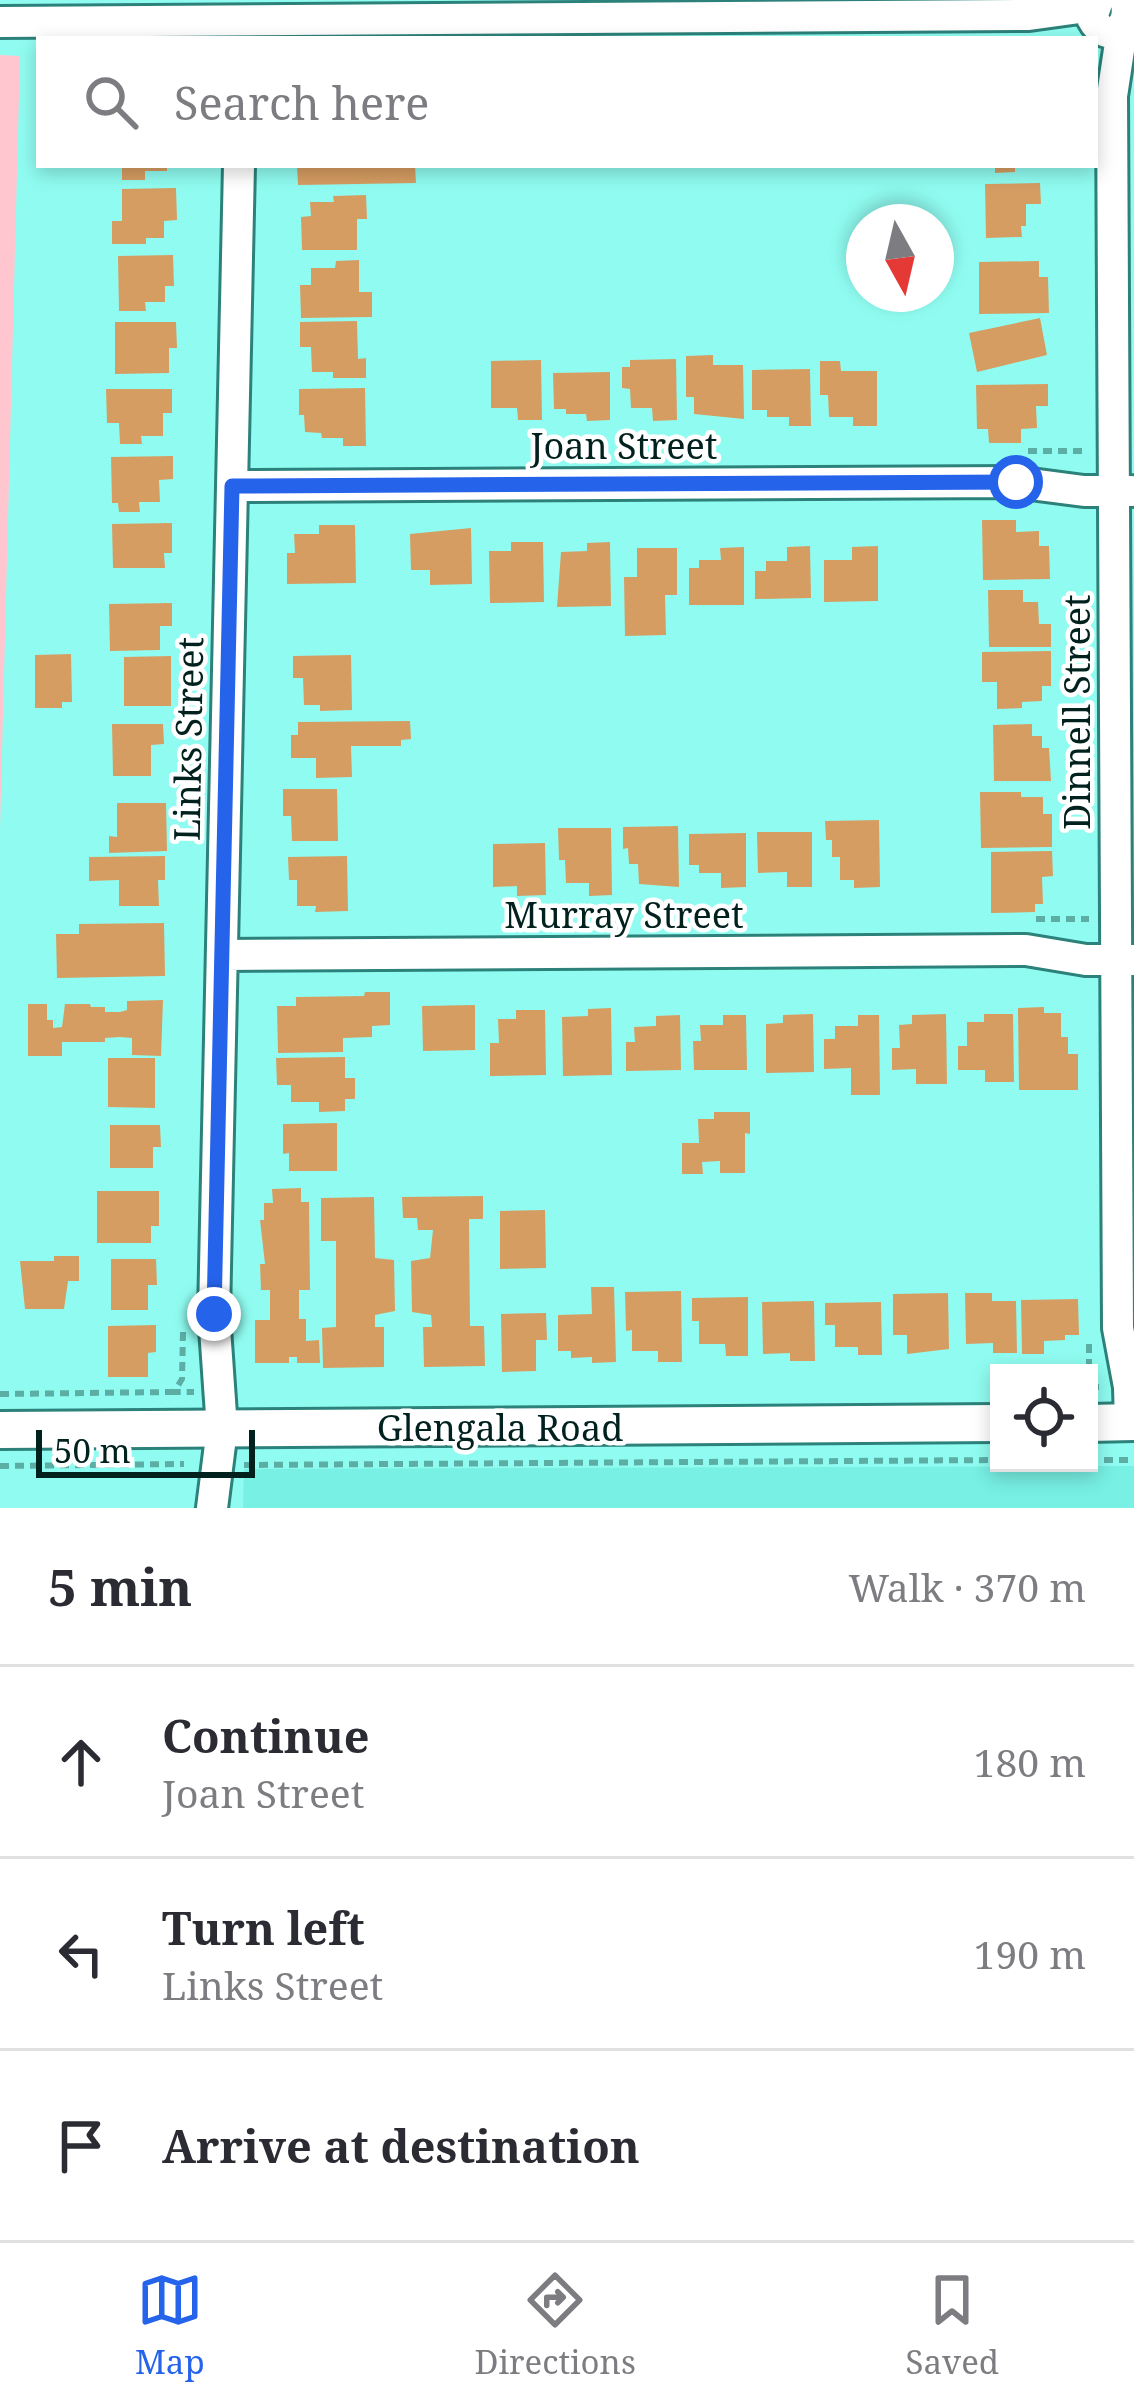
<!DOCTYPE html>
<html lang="en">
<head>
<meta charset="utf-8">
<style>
	:root { --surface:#fff; --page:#f2f2f3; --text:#2b2b33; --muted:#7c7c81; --line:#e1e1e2; --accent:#2563eb }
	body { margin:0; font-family:"Noto Serif",serif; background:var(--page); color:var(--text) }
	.controls { position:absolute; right:36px; bottom:36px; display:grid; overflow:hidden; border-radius:0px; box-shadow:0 6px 18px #0003 }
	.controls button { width:108px; height:108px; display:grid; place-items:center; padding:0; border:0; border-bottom:3px solid var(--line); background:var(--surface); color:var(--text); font:60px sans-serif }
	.compass { position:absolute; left:846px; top:204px; width:108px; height:108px; border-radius:50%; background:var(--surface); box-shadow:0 6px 18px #0003; rotate:172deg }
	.scale { position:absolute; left:36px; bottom:30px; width:219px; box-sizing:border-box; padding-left:12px; border:6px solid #00211e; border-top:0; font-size:33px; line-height:42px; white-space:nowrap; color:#00211e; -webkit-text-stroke:9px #fff; paint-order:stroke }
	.stop { position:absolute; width:36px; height:36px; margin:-27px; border:9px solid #2563eb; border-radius:50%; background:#fff }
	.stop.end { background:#2563eb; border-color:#fff; box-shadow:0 3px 12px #0008 }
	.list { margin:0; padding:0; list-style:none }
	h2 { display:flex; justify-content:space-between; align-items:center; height:156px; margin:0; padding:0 48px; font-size:51px }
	h2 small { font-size:39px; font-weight:400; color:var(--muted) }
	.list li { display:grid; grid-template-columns:78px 1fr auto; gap:36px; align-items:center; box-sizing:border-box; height:192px; padding:0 48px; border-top:3px solid var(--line) }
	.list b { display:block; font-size:45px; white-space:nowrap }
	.list p { margin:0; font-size:39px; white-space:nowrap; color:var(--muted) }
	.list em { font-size:39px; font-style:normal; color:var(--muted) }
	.icon { flex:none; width:66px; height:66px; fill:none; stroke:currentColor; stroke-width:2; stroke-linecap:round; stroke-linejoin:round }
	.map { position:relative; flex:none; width:1134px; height:1508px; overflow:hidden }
	.search { position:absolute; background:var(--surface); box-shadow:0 6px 18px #0003; left:36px; right:36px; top:36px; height:132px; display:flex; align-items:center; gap:30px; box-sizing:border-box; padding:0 42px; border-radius:0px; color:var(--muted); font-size:45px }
	.sheet { height:732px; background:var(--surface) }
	nav { display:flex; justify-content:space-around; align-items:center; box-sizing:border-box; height:168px; border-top:3px solid var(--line); background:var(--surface); font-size:33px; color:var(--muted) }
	nav a { display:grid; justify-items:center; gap:6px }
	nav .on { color:var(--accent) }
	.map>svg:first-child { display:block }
	.built { fill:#78f0e4 }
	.green { fill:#ffc6d0 }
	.building { fill:#d69d62 }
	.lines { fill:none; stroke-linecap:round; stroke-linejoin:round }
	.minor-casing { stroke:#2c827a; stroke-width:36 }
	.tertiary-casing { stroke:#2c827a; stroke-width:42 }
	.path { stroke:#5caea5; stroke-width:6; stroke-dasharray:9 6; stroke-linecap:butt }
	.minor { stroke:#fff; stroke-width:30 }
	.tertiary { stroke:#fff; stroke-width:36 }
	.route { stroke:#2563eb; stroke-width:15 }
	.labels { text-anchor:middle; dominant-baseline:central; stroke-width:9; stroke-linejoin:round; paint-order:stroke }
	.street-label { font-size:36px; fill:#00211e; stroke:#fff }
</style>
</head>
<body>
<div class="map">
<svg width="1134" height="1508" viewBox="0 0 1134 1508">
	<rect width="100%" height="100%" fill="#90fcf1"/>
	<path class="built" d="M 1134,1466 L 1134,1508 L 243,1508 L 244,1469 Z"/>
	<path class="green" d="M 0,55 L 20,56 L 0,830 Z"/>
	<path class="building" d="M 122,165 L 167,165 L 167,171 L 145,171 L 145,180 L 122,180 Z
		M 297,165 L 415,165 L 416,183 L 298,185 Z
		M 995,165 L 1015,165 L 1015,172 L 995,173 Z
		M 1040,183 L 1041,204 L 1026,204 L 1026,226 L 1021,226 L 1022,237 L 986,238 L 985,184 Z
		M 176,188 L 177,220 L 164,221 L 164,238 L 146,238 L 146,244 L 112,244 L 112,221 L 122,221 L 122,189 Z
		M 366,195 L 367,219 L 357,219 L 357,250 L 302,250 L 301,217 L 311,216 L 310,202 L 334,202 L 333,196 Z
		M 173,255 L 174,286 L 165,286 L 165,302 L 145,302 L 146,311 L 119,311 L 118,256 Z
		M 359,260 L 359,292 L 372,292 L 372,317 L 301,318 L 300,285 L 311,285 L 311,268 L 335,268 L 336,261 Z
		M 1039,261 L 1039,277 L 1048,277 L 1049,313 L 979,314 L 979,262 Z
		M 1040,318 L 1047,355 L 977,372 L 969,333 Z
		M 357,321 L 358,359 L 366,358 L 366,378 L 333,378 L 333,372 L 312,372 L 311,347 L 300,347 L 300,322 Z
		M 115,322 L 176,322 L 177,348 L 169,348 L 169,373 L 115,374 Z
		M 713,355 L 713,365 L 743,365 L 744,419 L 694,414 L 694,397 L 686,397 L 686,356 Z
		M 676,359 L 677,420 L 653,421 L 652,408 L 631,408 L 630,389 L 622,388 L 622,367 L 630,367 L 630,360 Z
		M 541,360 L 542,420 L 518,420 L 517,408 L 491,408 L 491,361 Z
		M 820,361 L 840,361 L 841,371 L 877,371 L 877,426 L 853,426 L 853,417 L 829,417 L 828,395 L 820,395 Z
		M 810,369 L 811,426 L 789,426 L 789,417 L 767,417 L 767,410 L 752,410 L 752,370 Z
		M 610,372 L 610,420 L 587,421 L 586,414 L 566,414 L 566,409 L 554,409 L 553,373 Z
		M 1048,384 L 1048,406 L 1036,406 L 1037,428 L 1021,429 L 1021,443 L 989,443 L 988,429 L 977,429 L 976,385 Z
		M 365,388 L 366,446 L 343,446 L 343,438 L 322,438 L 321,433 L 305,432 L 304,415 L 299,415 L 299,389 Z
		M 106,389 L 172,389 L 172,413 L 163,413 L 163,436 L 141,436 L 142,444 L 120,444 L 119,423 L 107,423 Z
		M 173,456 L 173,479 L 159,480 L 160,502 L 139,502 L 140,512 L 119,512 L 118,503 L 112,503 L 111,457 Z
		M 982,520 L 1016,520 L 1016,532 L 1039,531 L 1039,546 L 1049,546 L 1050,579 L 983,580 Z
		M 172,523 L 172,553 L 164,553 L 165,568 L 113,568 L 112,524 Z
		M 319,525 L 355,525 L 356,583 L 287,584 L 287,553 L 295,553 L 294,534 L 319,534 Z
		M 471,528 L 472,584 L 430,585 L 430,570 L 411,570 L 410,534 Z
		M 511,542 L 543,542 L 544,602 L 490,603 L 489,551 L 511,551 Z
		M 610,542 L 611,606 L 557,607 L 561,552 L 587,551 L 587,543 Z
		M 810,546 L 811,598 L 755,599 L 755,571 L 766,571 L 766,561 L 787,561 L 787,547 Z
		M 878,546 L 878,601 L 824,602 L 824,560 L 852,560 L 852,547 Z
		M 744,547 L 744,605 L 689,605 L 689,568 L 699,568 L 699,560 L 721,560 L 720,548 Z
		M 637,548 L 677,548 L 677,595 L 665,595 L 666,635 L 625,636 L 624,577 L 637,577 Z
		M 988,590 L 1023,590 L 1023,602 L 1038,602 L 1039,624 L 1051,624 L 1051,647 L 989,647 Z
		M 172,603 L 172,626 L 160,626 L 160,650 L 110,651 L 109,604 Z
		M 1051,651 L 1051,686 L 1042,686 L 1042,701 L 1022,702 L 1022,708 L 997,709 L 997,682 L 982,682 L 982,652 Z
		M 71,654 L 72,702 L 62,702 L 62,708 L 35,708 L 35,655 Z
		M 351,655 L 352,710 L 320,711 L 320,705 L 304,705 L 303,678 L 293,678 L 293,656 Z
		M 171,656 L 171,706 L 124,706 L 124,657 Z
		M 410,721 L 411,739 L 401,740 L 401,746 L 351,746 L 352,777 L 316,778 L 316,758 L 291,758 L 291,735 L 298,735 L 298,722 Z
		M 112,724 L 163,724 L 164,744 L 151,745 L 151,776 L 113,776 Z
		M 1032,724 L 1032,736 L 1042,736 L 1042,748 L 1049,748 L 1051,781 L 994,781 L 993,725 Z
		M 283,789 L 337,789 L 338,841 L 292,841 L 291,816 L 283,816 Z
		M 980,792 L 1021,792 L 1021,797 L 1043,797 L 1043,814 L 1052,814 L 1052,847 L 981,848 Z
		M 117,803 L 166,803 L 167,851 L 109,853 L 109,836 L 117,837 Z
		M 879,820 L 880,887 L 854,888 L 854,880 L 840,880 L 840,857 L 832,857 L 832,840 L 826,840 L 825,821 Z
		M 678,826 L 679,887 L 639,884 L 638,864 L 629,864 L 628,848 L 623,849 L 623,827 Z
		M 558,828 L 611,828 L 612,895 L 589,896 L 589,883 L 566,883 L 565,860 L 559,860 Z
		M 757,832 L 812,832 L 812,887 L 787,887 L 787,872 L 758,873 Z
		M 746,833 L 746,887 L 721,888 L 721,873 L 699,873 L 699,865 L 689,865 L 689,834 Z
		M 545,843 L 546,895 L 517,896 L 517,886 L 493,887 L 493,844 Z
		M 1052,851 L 1053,876 L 1042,877 L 1043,904 L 1035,904 L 1035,912 L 991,913 L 991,852 Z
		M 165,856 L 165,880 L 158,880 L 159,906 L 119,906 L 119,880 L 89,881 L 89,857 Z
		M 347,856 L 348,911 L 315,912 L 316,906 L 297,906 L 297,880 L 289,880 L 288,857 Z
		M 164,923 L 165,976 L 57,978 L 56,934 L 79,934 L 79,924 Z
		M 365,992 L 390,992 L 390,1025 L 372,1026 L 372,1037 L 343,1038 L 343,1052 L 278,1053 L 277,1006 L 296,1006 L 296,997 L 364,996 Z
		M 163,1000 L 161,1056 L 132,1055 L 132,1038 L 120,1037 L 105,1038 L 105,1042 L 62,1042 L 62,1056 L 28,1056 L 28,1004 L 47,1004 L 47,1020 L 53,1020 L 53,1028 L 62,1027 L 65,1004 L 90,1004 L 91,1007 L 105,1007 L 105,1012 L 120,1012 L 127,1010 L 127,1001 Z
		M 475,1005 L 475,1050 L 423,1051 L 422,1006 Z
		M 1044,1007 L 1044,1013 L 1061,1013 L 1061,1037 L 1068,1037 L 1068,1054 L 1078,1054 L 1078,1090 L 1019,1090 L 1018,1008 Z
		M 611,1008 L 612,1075 L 563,1076 L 562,1017 L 588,1016 L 588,1009 Z
		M 516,1010 L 545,1010 L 546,1075 L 490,1076 L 490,1043 L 499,1043 L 498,1019 L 516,1019 Z
		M 813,1014 L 814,1072 L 766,1073 L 766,1024 L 783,1023 L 783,1015 Z
		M 946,1014 L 947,1084 L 916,1084 L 916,1069 L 892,1070 L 892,1048 L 900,1048 L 899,1025 L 912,1024 L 912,1015 Z
		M 984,1014 L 1013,1014 L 1014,1082 L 985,1082 L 985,1070 L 958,1070 L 958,1046 L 967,1046 L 967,1022 L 984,1022 Z
		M 680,1015 L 681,1070 L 626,1071 L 626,1042 L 635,1042 L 634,1027 L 656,1026 L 656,1016 Z
		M 723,1015 L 746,1015 L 747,1070 L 694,1070 L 693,1041 L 701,1041 L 700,1025 L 723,1025 Z
		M 858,1015 L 879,1015 L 880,1095 L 851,1095 L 851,1068 L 824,1069 L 824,1039 L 835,1039 L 835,1026 L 858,1026 Z
		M 345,1057 L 345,1078 L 355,1078 L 355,1099 L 345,1099 L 345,1111 L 319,1112 L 319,1102 L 291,1102 L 291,1085 L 277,1085 L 276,1058 Z
		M 108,1058 L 155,1058 L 155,1108 L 108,1107 Z
		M 714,1112 L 750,1112 L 750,1134 L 745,1133 L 745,1173 L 720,1173 L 720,1161 L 702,1162 L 703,1174 L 682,1174 L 682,1143 L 699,1143 L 698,1119 L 714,1119 Z
		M 337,1123 L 337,1171 L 289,1171 L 289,1153 L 283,1154 L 283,1124 Z
		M 110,1125 L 160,1125 L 161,1147 L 153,1147 L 153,1168 L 110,1168 Z
		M 301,1188 L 301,1202 L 309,1202 L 310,1290 L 299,1290 L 299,1319 L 306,1319 L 306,1341 L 319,1340 L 320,1363 L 297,1363 L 297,1357 L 289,1357 L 289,1363 L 255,1363 L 255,1320 L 270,1320 L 270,1290 L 261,1290 L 260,1264 L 265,1264 L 260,1220 L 264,1220 L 264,1203 L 273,1203 L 272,1189 Z
		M 97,1191 L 159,1191 L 159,1226 L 151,1226 L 151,1243 L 97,1243 Z
		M 483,1196 L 483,1219 L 469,1219 L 470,1326 L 484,1326 L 485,1366 L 424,1367 L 423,1327 L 432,1327 L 431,1315 L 412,1312 L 411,1261 L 430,1258 L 433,1230 L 418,1230 L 417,1218 L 403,1218 L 402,1197 Z
		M 374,1197 L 375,1258 L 394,1260 L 395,1311 L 375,1315 L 375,1327 L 384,1327 L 384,1367 L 323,1368 L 322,1328 L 336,1327 L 336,1241 L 321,1241 L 321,1198 Z
		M 545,1210 L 546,1268 L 500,1269 L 500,1211 Z
		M 54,1256 L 79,1256 L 79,1281 L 68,1281 L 64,1309 L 25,1309 L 20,1261 L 54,1261 Z
		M 111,1259 L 156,1259 L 157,1285 L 148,1285 L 148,1310 L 111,1310 Z
		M 591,1287 L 614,1287 L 616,1362 L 592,1363 L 592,1357 L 571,1358 L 571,1351 L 558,1351 L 558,1315 L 592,1314 Z
		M 681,1291 L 682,1362 L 658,1362 L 658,1351 L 632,1351 L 632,1330 L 626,1331 L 625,1292 Z
		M 948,1293 L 949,1349 L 907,1354 L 907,1335 L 893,1335 L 893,1294 Z
		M 965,1293 L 992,1293 L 992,1301 L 1016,1301 L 1017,1353 L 993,1353 L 993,1343 L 966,1344 Z
		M 748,1297 L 748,1356 L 726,1356 L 725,1344 L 699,1344 L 699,1321 L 692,1321 L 692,1298 Z
		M 1078,1299 L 1079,1335 L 1065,1335 L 1065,1340 L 1044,1341 L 1044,1354 L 1022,1354 L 1021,1300 Z
		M 814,1301 L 815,1361 L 790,1361 L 790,1353 L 763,1354 L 762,1302 Z
		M 881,1302 L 882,1355 L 858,1355 L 858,1347 L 835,1347 L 835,1325 L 825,1325 L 825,1303 Z
		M 546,1313 L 547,1340 L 536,1340 L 536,1371 L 502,1372 L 501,1314 Z
		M 156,1325 L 156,1352 L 148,1353 L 148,1377 L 108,1377 L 108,1326 Z"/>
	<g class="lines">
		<g class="minor-casing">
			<path id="minor" d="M 1098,0 L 1092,18 C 1107,47 1134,27 1125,0
				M 0,22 L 1029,15 L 1094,6
				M 1122,30 L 1112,96 L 1118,1328 L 1129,1387 L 1130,1422
				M 232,486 L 1016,482 L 1084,491 L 1131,491
				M 222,955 L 1026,950 L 1086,960 L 1133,960
				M 212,1508 L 222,1429 L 214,1314 L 239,165"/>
		</g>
		<g class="tertiary-casing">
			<path id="tertiary" d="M 1089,1423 L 1134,1422
				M 0,1430 L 999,1423"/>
		</g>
		<path class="path" d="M 1028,451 L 1083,451 L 1083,455
			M 1036,919 L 1089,919
			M 183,1332 L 182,1379 L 174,1392 L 194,1392
			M 1089,1344 L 1089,1387 L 1099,1387
			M 0,1394 L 174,1392
			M 1089,1460 L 1134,1460
			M 244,1465 L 999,1460
			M 0,1466 L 184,1464"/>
		<use href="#minor" class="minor"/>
		<use href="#tertiary" class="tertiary"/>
	</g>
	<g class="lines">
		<path class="route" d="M 214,1314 L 232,486 L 1016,482"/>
	</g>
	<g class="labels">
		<g class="street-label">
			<text x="624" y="445">Joan Street</text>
			<text transform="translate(1076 712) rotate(-90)">Dinnell Street</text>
			<text transform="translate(188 739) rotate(-89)">Links Street</text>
			<text x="624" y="914">Murray Street</text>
			<text x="500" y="1427">Glengala Road</text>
		</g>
	</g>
</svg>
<div class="controls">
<button><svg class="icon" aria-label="locate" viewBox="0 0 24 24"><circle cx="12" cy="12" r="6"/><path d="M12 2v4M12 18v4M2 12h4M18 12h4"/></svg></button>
</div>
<svg class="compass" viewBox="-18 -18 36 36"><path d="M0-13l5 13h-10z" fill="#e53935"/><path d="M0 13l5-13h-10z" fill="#7c7c81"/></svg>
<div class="scale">50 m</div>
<div class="stop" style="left:1016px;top:482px"></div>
<div class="stop end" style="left:214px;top:1314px"></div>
<div class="search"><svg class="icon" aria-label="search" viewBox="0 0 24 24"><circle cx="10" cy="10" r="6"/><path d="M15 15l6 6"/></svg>Search here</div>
</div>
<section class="sheet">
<h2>5 min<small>Walk · 370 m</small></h2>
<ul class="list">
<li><svg class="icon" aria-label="ahead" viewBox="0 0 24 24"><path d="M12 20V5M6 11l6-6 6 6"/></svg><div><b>Continue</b><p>Joan Street</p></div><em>180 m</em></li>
<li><svg class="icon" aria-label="left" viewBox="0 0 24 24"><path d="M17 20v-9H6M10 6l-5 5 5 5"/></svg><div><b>Turn left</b><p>Links Street</p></div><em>190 m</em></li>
<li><svg class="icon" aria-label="arrive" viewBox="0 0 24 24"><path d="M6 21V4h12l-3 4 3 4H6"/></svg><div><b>Arrive at destination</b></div></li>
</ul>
</section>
<nav>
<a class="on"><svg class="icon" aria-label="map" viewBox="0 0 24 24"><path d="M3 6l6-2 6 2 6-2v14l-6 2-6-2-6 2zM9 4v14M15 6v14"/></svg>Map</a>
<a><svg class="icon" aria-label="directions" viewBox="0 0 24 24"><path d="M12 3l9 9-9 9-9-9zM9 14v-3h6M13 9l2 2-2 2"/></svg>Directions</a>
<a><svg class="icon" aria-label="saved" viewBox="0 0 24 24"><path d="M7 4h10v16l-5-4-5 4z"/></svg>Saved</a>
</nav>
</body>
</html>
